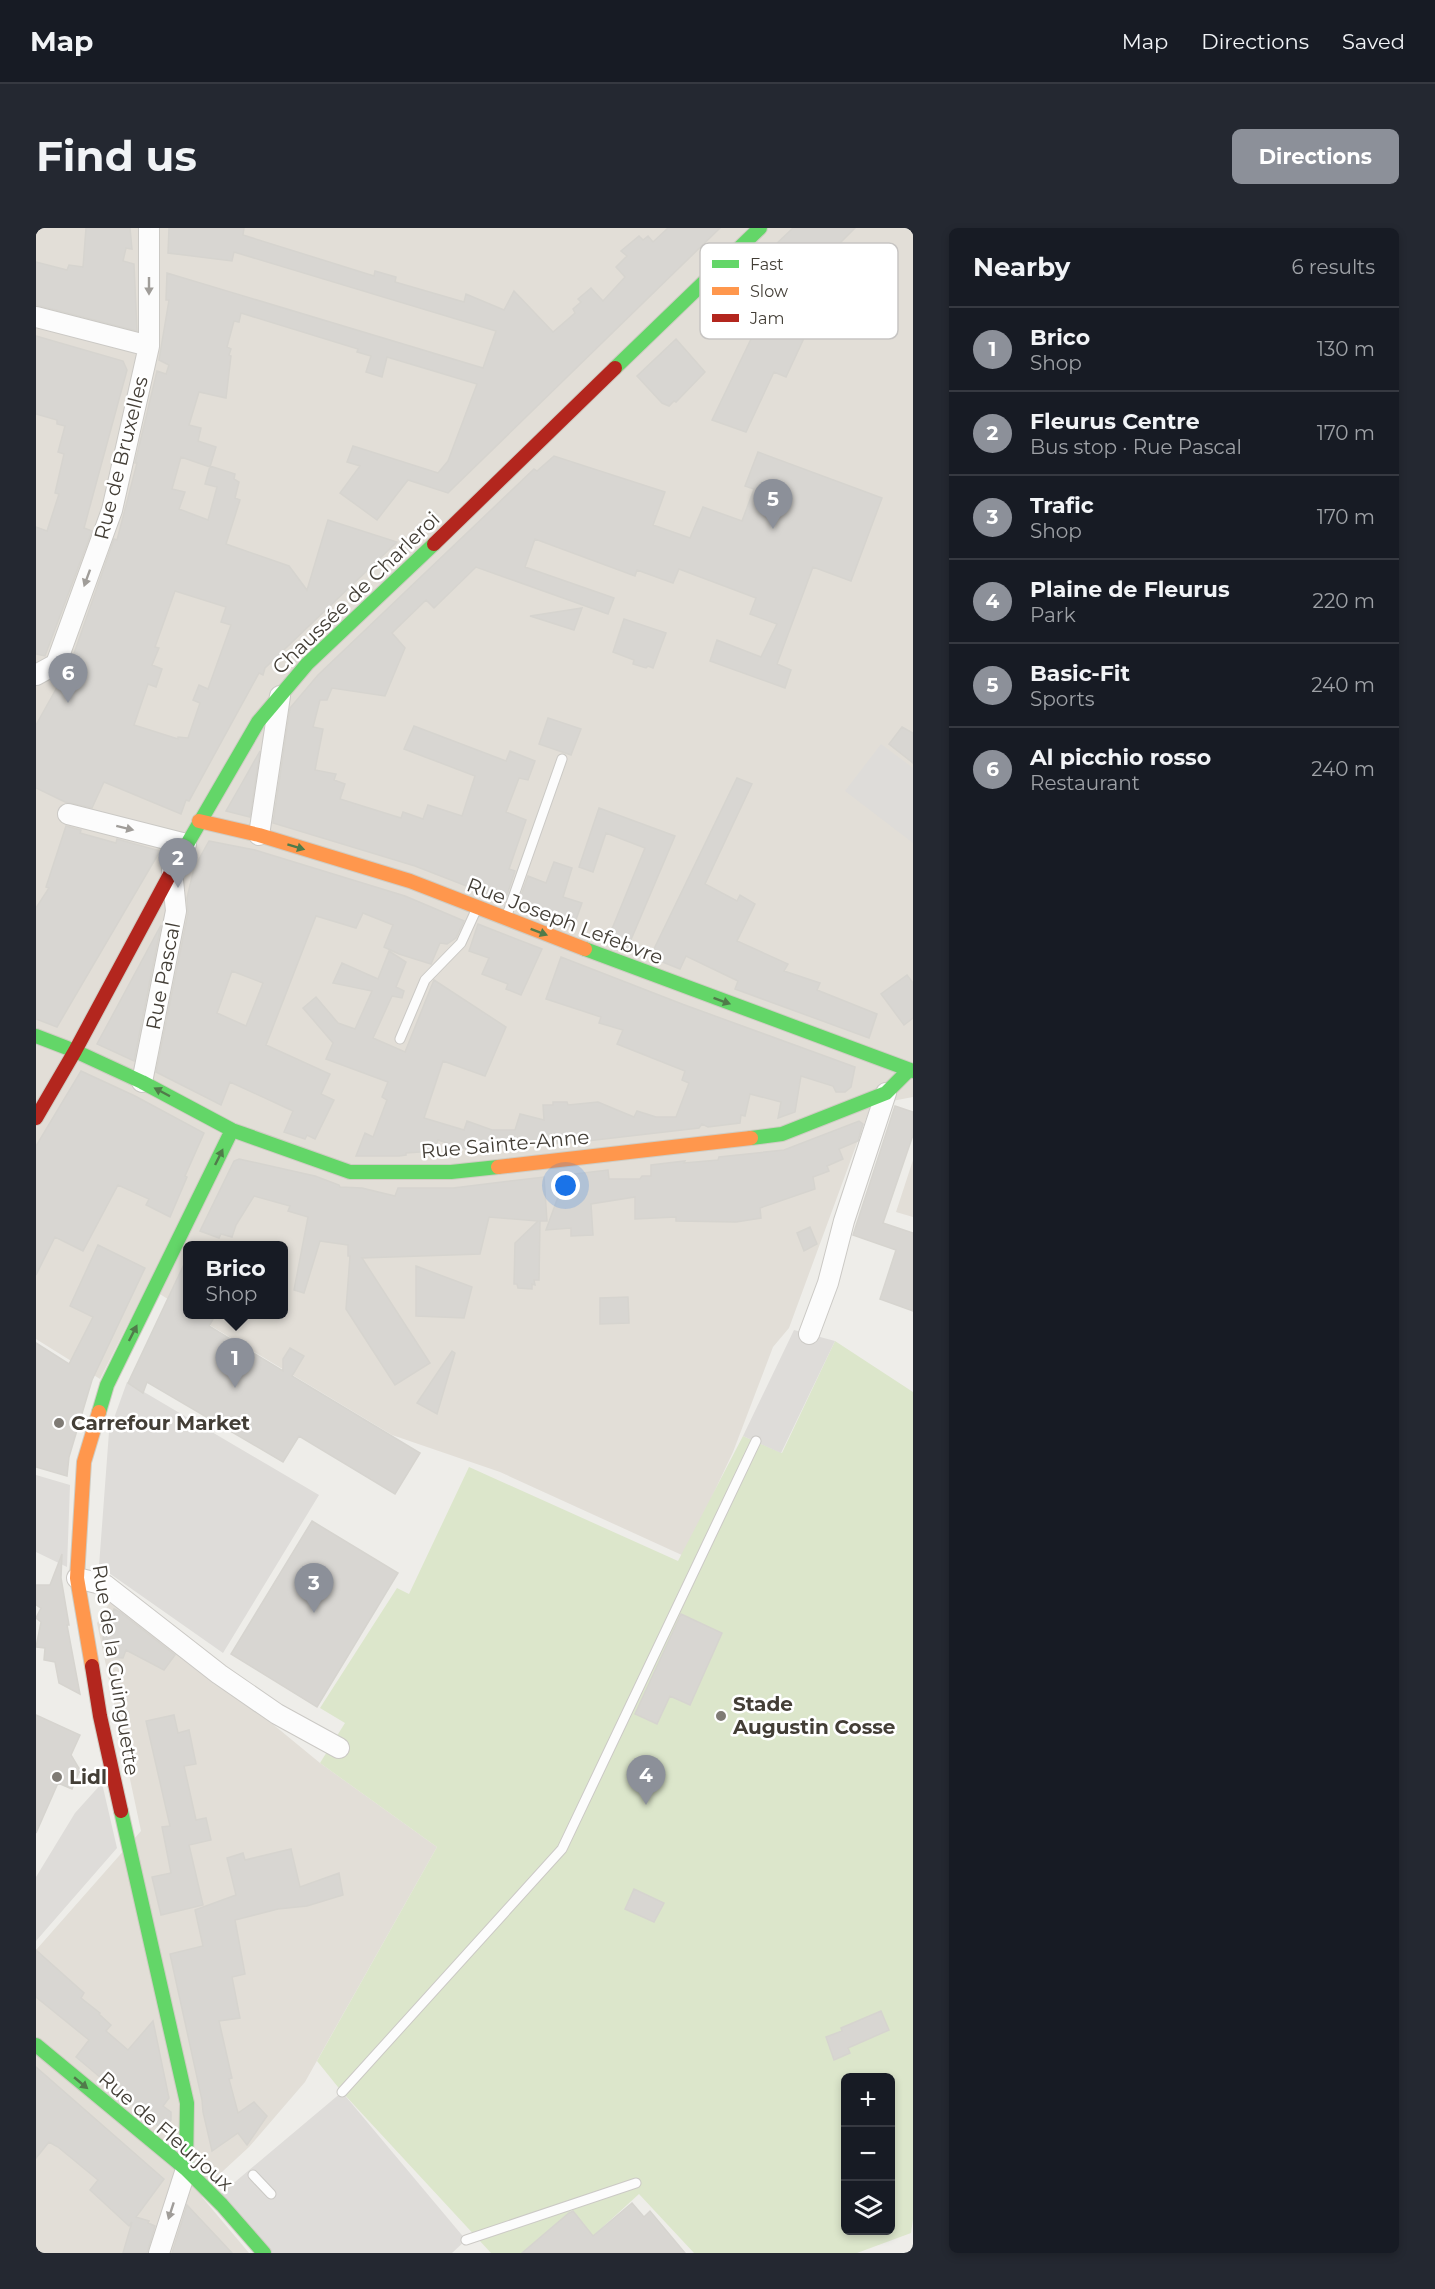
<!DOCTYPE html>
<html lang="en">
<head>
<meta charset="utf-8">
<style>
	:root { --surface:#171b24; --page:#242831; --text:#f1f3f6; --muted:#9ea1a6; --line:#363941; --accent:#8c9099 }
	body { margin:0; font-family:Montserrat,sans-serif; background:var(--page); color:var(--text) }
	.controls { position:absolute; right:18px; bottom:18px; display:grid; overflow:hidden; border-radius:9px; box-shadow:0 3px 9px #0003 }
	.controls button { width:54px; height:54px; display:grid; place-items:center; padding:0; border:0; border-bottom:2px solid var(--line); background:var(--surface); color:var(--text); font:30px sans-serif }
	.you { position:absolute; left:530px; top:958px; width:21px; height:21px; margin:-15px; border:4px solid #fff; border-radius:50%; background:#1a73e8; box-shadow:0 0 0 9px #1a73e833 }
	.badge { display:grid; place-items:center; width:39px; height:39px; border-radius:50%; background:var(--accent); color:#fff; font-size:20px; font-weight:700 }
	.pin { position:absolute; translate:-50% -50px; filter:drop-shadow(0 2px 3px #0008) }
	.pin::after { content:''; position:absolute; top:32px; width:21px; height:18px; background:inherit; clip-path:polygon(0 0,100% 0,50% 100%) }
	.popup { position:absolute; left:147px; top:1013px; width:105px; height:78px; box-sizing:border-box; display:grid; place-content:center; border-radius:9px; background:var(--surface); filter:drop-shadow(0 2px 4px #0005); font-size:20px; white-space:nowrap; color:var(--muted) }
	.popup b { font-size:22px; color:var(--text) }
	.popup::after { content:''; position:absolute; left:50%; top:100%; margin-left:-12px; border:12px solid transparent; border-top-color:var(--surface) }
	.list { margin:0; padding:0; list-style:none }
	h2 { display:flex; justify-content:space-between; align-items:center; height:78px; margin:0; padding:0 24px; font-size:26px }
	h2 small { font-size:20px; font-weight:400; color:var(--muted) }
	.list li { display:grid; grid-template-columns:39px 1fr auto; gap:18px; align-items:center; box-sizing:border-box; height:84px; padding:0 24px; border-top:2px solid var(--line) }
	.list b { display:block; font-size:22px; white-space:nowrap }
	.list p { margin:0; font-size:20px; white-space:nowrap; color:var(--muted) }
	.list em { font-size:20px; font-style:normal; color:var(--muted) }
	.icon { flex:none; width:33px; height:33px; fill:none; stroke:currentColor; stroke-width:2; stroke-linecap:round; stroke-linejoin:round }
	.map { position:relative; flex:none; width:877px; height:2025px; overflow:hidden; border-radius:9px }
	header { display:flex; align-items:center; gap:36px; box-sizing:border-box; height:84px; padding:0 30px; background:var(--surface); border-bottom:2px solid var(--line) }
	header strong { font-size:28px }
	nav { display:flex; gap:33px; margin-inline-start:auto; font-size:21px }
	.intro { display:flex; align-items:center; justify-content:space-between; box-sizing:border-box; height:144px; padding:0 36px }
	h1 { margin:0; font-size:42px }
	.button { padding:15px 27px; border-radius:9px; background:var(--accent); color:#fff; font-size:21px; font-weight:700 }
	main { display:flex; gap:36px; padding:0 36px }
	aside { flex:1; background:var(--surface); border-radius:9px; box-shadow:0 3px 9px #0003 }
	.map>svg:first-child { display:block }
	.residential { fill:#e2ded7 }
	.green { fill:#dce6cb; fill-rule:evenodd }
	.parking { fill:#dedcd9 }
	.building { fill:#d8d6d2; stroke:#d6d4cf; stroke-width:1.5; fill-rule:evenodd }
	.lines { fill:none; stroke-linecap:round; stroke-linejoin:round }
	.lane-casing { stroke:#cbc9c5; stroke-width:11 }
	.street-casing { stroke:#cbc9c5; stroke-width:22 }
	.fast-casing { stroke:#cfccc3; stroke-width:16 }
	.slow-casing { stroke:#cfccc3; stroke-width:16 }
	.jam-casing { stroke:#cfccc3; stroke-width:16 }
	.lane { stroke:#fcfcfc; stroke-width:9 }
	.street { stroke:#fcfcfc; stroke-width:20 }
	.fast { stroke:#63d668; stroke-width:14 }
	.slow { stroke:#ff974d; stroke-width:14 }
	.jam { stroke:#b3261e; stroke-width:14 }
	.oneway { fill:#a09d99 }
	.oneway2 { fill:#507b4a }
	.poi-dot { fill:#7f7b75; stroke:#fff; stroke-width:2 }
	.labels { text-anchor:middle; dominant-baseline:central; stroke-width:5; stroke-linejoin:round; paint-order:stroke }
	.street-label { font-size:20px; fill:#433e36; stroke:#fff }
	.poi-label { font-size:20px; font-weight:bold; fill:#433e36; stroke:#fff; text-anchor:start }
	.key { fill:#fff; stroke:#c7c5c3; stroke-width:1.5 }
	.key-label { font-size:16px; fill:#433e36 }
</style>
</head>
<body>
<header>
<strong>Map</strong>
<nav><a>Map</a><a>Directions</a><a>Saved</a></nav>
</header>
<div class="intro"><h1>Find us</h1><a class="button">Directions</a></div>
<main>
<div class="map">
<svg width="877" height="2025" viewBox="0 0 877 2025">
	<rect width="100%" height="100%" fill="#eeede9"/>
	<path class="residential" d="M 0,0 L 877,0 L 877,869 L 835,877 L 753,1100 L 737,1119 L 697,1224 L 648,1328 L 464,1244 L 356,1207 L 157,1087 L 247,1086 L 247,1018 L 151,1018 L 151,1083 L 111,1058 L 64,1151 L 0,1111 Z
		M 877,932 L 877,989 L 860,984 Z
		M 76,1371 L 126,1405 L 284,1535 L 401,1619 L 269,1854 L 213,1919 L 187,1943 L 166,1969 L 213,2025 L 0,2025 L 0,1722 L 105,1603 L 61,1395 Z"/>
	<path class="green" d="M 799,1113 L 877,1164 L 877,1991 L 875,2005 L 821,2025 L 658,2025 L 603,1966 L 557,2008 L 536,1982 L 487,2025 L 455,2025 L 306,1864 L 281,1833 L 401,1619 L 284,1535 L 309,1495 L 284,1480 L 361,1360 L 373,1366 L 433,1239 L 642,1333 L 707,1208 L 746,1225 ZM 810,1850 L 854,1850 L 854,2002 L 810,2002 Z"/>
	<path class="parking" d="M 845,516 L 877,540 L 877,615 L 809,563 Z
		M 758,1102 L 799,1113 L 745,1225 L 707,1208 Z
		M 91,1154 L 283,1267 L 187,1425 L 63,1338 L 73,1204 Z
		M 0,1247 L 34,1257 L 31,1339 L 0,1324 Z
		M 66,1555 L 81,1620 L 0,1713 L 0,1649 L 39,1585 Z
		M 306,1864 L 430,2012 L 416,2025 L 228,2025 L 180,1970 Z"/>
	<path class="building" d="M 50,0 L 94,0 L 96,21 L 90,20 L 87,33 L 98,36 L 101,103 L 0,77 L 0,34 L 31,42 L 33,37 L 47,39 Z
		M 133,0 L 208,0 L 207,7 L 338,48 L 339,43 L 360,49 L 359,54 L 428,74 L 430,66 L 468,82 L 478,63 L 517,104 L 539,85 L 537,81 L 545,74 L 542,71 L 555,60 L 567,73 L 589,49 L 580,39 L 591,28 L 585,23 L 603,8 L 607,12 L 612,8 L 617,14 L 632,0 L 684,0 L 412,265 L 372,252 L 341,292 L 304,265 L 324,238 L 311,234 L 317,218 L 402,245 L 412,233 L 441,156 L 351,129 L 346,149 L 330,144 L 335,128 L 321,124 L 322,121 L 205,85 L 203,94 L 198,93 L 191,119 L 195,121 L 193,127 L 195,128 L 190,170 L 163,164 L 153,197 L 165,200 L 162,213 L 180,219 L 174,239 L 145,229 L 136,261 L 149,264 L 143,281 L 172,292 L 181,259 L 169,256 L 174,238 L 199,246 L 198,251 L 203,254 L 199,270 L 204,272 L 190,316 L 253,338 L 271,362 L 292,292 L 361,314 L 229,440 L 227,447 L 223,445 L 153,573 L 150,572 L 145,586 L 68,554 L 56,580 L 29,574 L 0,560 L 0,497 L 35,434 L 78,311 L 81,312 L 101,235 L 99,235 L 121,143 L 130,146 L 133,137 L 123,132 L 133,72 L 130,72 L 131,45 L 447,140 L 460,103 L 198,24 L 196,33 L 132,25 ZM 139,363 L 190,379 L 185,394 L 195,397 L 172,461 L 163,457 L 157,472 L 164,475 L 152,510 L 142,509 L 142,511 L 98,497 L 112,456 L 120,459 L 126,441 L 116,437 L 123,420 L 119,419 Z
		M 757,0 L 819,0 L 798,21 L 822,30 L 814,53 L 788,45 L 781,67 L 758,58 L 740,97 L 768,110 L 750,149 L 738,144 L 710,204 L 676,192 L 728,84 L 711,101 L 709,99 L 723,70 L 695,59 Z
		M 0,108 L 87,133 L 91,142 L 48,300 L 56,303 L 9,428 L 0,426 L 0,299 L 11,303 L 23,266 L 19,265 L 28,226 L 22,224 L 29,198 L 21,196 L 21,192 L 0,186 Z
		M 640,111 L 669,144 L 640,174 L 638,173 L 633,178 L 626,175 L 601,148 Z
		M 722,224 L 846,270 L 815,353 L 777,339 L 741,436 L 755,442 L 749,460 L 674,433 L 681,412 L 725,429 L 741,396 L 714,386 L 720,370 L 643,341 L 637,355 L 601,342 L 599,348 L 499,311 L 489,339 L 578,370 L 572,386 L 440,339 L 398,380 L 390,372 L 356,405 L 369,420 L 349,468 L 296,460 L 291,472 L 284,472 L 277,499 L 287,501 L 279,542 L 300,546 L 298,552 L 309,556 L 304,571 L 365,590 L 367,584 L 387,591 L 392,577 L 426,588 L 439,548 L 368,521 L 378,498 L 470,533 L 474,523 L 499,533 L 492,552 L 483,550 L 470,584 L 490,592 L 473,641 L 479,643 L 469,673 L 379,638 L 237,595 L 254,480 L 282,447 L 498,241 L 501,243 L 518,228 L 629,264 L 617,297 L 654,310 L 667,279 L 706,293 L 718,261 L 709,258 Z
		M 546,380 L 538,402 L 494,388 Z
		M 588,391 L 630,405 L 617,440 L 612,438 L 610,440 L 597,436 L 598,432 L 577,424 Z
		M 512,490 L 545,501 L 535,527 L 503,516 Z
		M 866,499 L 877,505 L 877,535 L 853,516 Z
		M 224,523 L 214,589 L 190,583 L 206,555 Z
		M 701,550 L 716,556 L 669,656 L 701,673 L 704,667 L 719,676 L 701,713 L 752,736 L 748,743 L 784,755 L 781,762 L 841,786 L 833,810 L 699,761 L 702,753 L 650,728 L 644,741 L 614,729 Z
		M 563,580 L 639,608 L 591,721 L 571,713 L 609,620 L 570,605 L 557,644 L 543,639 Z
		M 30,598 L 45,602 L 44,605 L 80,615 L 81,611 L 124,623 L 21,799 L 0,791 L 0,680 L 13,660 L 10,659 Z
		M 173,613 L 219,622 L 369,668 L 428,693 L 420,710 L 411,716 L 404,715 L 395,736 L 363,726 L 348,719 L 357,697 L 327,685 L 320,700 L 280,688 L 230,817 L 294,846 L 285,866 L 298,872 L 279,911 L 271,907 L 269,911 L 248,904 L 257,883 L 194,854 L 185,877 L 120,844 L 152,685 L 151,670 L 158,640 ZM 196,743 L 227,755 L 210,798 L 181,785 Z
		M 518,634 L 536,640 L 527,669 L 546,675 L 537,700 L 481,678 L 492,648 L 510,655 Z
		M 442,696 L 506,721 L 485,767 L 470,761 L 472,756 L 446,746 L 453,730 L 433,723 Z
		M 125,697 L 98,833 L 61,816 Z
		M 353,723 L 370,734 L 360,759 L 368,763 L 366,770 L 356,768 L 337,810 L 369,824 L 398,752 L 470,799 L 449,848 L 407,833 L 388,890 L 428,902 L 431,893 L 456,902 L 479,902 L 484,886 L 508,892 L 507,877 L 517,877 L 517,874 L 531,874 L 532,877 L 562,874 L 598,889 L 601,883 L 620,889 L 640,889 L 653,855 L 646,852 L 649,843 L 581,816 L 587,802 L 563,795 L 565,789 L 510,771 L 525,729 L 646,776 L 819,839 L 815,859 L 809,864 L 800,864 L 797,858 L 765,848 L 759,884 L 742,890 L 745,874 L 714,866 L 709,888 L 705,887 L 704,895 L 672,899 L 666,896 L 663,900 L 542,914 L 430,921 L 402,912 L 398,923 L 370,925 L 370,927 L 363,928 L 320,928 L 329,905 L 337,909 L 351,872 L 346,869 L 352,854 L 290,831 L 297,815 L 267,780 L 280,769 L 302,795 L 319,801 L 336,763 L 297,755 L 306,735 L 342,751 Z
		M 871,747 L 877,755 L 877,790 L 868,797 L 845,766 Z
		M 45,843 L 99,868 L 168,905 L 149,948 L 151,949 L 134,989 L 110,977 L 113,971 L 82,957 L 47,1023 L 19,1009 L 0,1047 L 0,918 Z
		M 859,878 L 877,884 L 877,907 L 847,995 L 877,1005 L 877,1083 L 844,1071 L 860,1022 L 817,1007 Z
		M 823,893 L 827,896 L 822,913 L 803,921 L 807,931 L 791,938 L 793,943 L 777,949 L 779,961 L 724,980 L 725,990 L 700,994 L 640,993 L 640,989 L 599,991 L 599,969 L 555,976 L 557,1007 L 535,1008 L 535,1000 L 510,1002 L 530,947 L 572,942 L 573,951 L 604,951 L 606,948 L 615,948 L 615,937 L 649,933 L 648,935 L 682,932 L 683,929 L 748,922 Z
		M 203,931 L 279,948 L 303,957 L 304,959 L 326,960 L 359,968 L 362,960 L 417,960 L 508,949 L 511,993 L 504,993 L 503,1052 L 498,1052 L 499,1057 L 496,1056 L 496,1061 L 482,1060 L 481,1056 L 478,1056 L 479,1015 L 502,993 L 453,989 L 444,1026 L 326,1030 L 394,1135 L 359,1157 L 310,1081 L 314,1028 L 312,1028 L 312,1017 L 284,1013 L 268,1065 L 258,1062 L 272,989 L 252,983 L 254,978 L 218,968 L 200,997 L 196,1009 L 185,1006 L 183,1010 L 164,1003 L 198,933 Z
		M 774,999 L 781,1016 L 768,1023 L 761,1005 Z
		M 62,1017 L 109,1040 L 56,1152 L 33,1229 L 31,1248 L 0,1239 L 0,1115 L 33,1136 L 57,1089 L 34,1078 Z
		M 151,1030 L 151,1086 L 180,1086 L 173,1098 L 247,1143 L 247,1131 L 254,1120 L 268,1128 L 256,1148 L 384,1225 L 359,1266 L 263,1208 L 247,1234 L 111,1154 L 107,1165 L 92,1155 Z
		M 380,1038 L 436,1059 L 428,1090 L 380,1088 Z
		M 592,1069 L 593,1095 L 564,1096 L 564,1070 Z
		M 416,1123 L 419,1125 L 401,1186 L 381,1175 Z
		M 276,1293 L 362,1345 L 281,1479 L 195,1426 Z
		M 26,1326 L 25,1350 L 33,1397 L 31,1397 L 44,1466 L 23,1455 L 19,1434 L 8,1432 L 9,1420 L 0,1419 L 5,1394 L 0,1390 L 5,1380 L 0,1377 L 0,1357 L 14,1357 Z
		M 78,1381 L 84,1384 L 139,1427 L 128,1442 L 90,1422 L 87,1430 L 70,1429 L 67,1410 Z
		M 645,1386 L 686,1405 L 654,1477 L 634,1468 L 621,1496 L 599,1486 Z
		M 0,1487 L 44,1507 L 35,1527 L 44,1542 L 36,1561 L 22,1555 L 0,1605 Z
		M 138,1487 L 142,1505 L 153,1502 L 160,1536 L 148,1538 L 160,1592 L 170,1590 L 175,1612 L 153,1617 L 167,1677 L 125,1687 L 116,1649 L 135,1645 L 126,1599 L 134,1598 L 110,1493 Z
		M 255,1621 L 264,1659 L 303,1645 L 307,1667 L 271,1678 L 242,1681 L 199,1692 L 209,1746 L 196,1749 L 204,1790 L 183,1793 L 196,1850 L 193,1851 L 202,1885 L 218,1874 L 231,1888 L 211,1917 L 202,1905 L 176,1923 L 167,1884 L 166,1872 L 134,1726 L 167,1718 L 159,1682 L 200,1667 L 191,1630 L 207,1625 L 209,1632 Z
		M 598,1661 L 628,1675 L 618,1694 L 589,1681 Z
		M 0,1722 L 48,1765 L 45,1770 L 64,1785 L 63,1786 L 75,1797 L 70,1803 L 92,1822 L 117,1793 L 133,1870 L 127,1878 L 135,1884 L 135,1892 L 127,1902 L 40,1829 L 53,1812 L 0,1769 Z
		M 845,1783 L 853,1802 L 812,1820 L 814,1825 L 798,1832 L 790,1809 L 806,1803 L 805,1800 Z
		M 0,1839 L 128,1951 L 100,1989 L 113,1993 L 112,1995 L 119,1998 L 111,2025 L 87,2025 L 96,1994 L 93,1998 L 54,1962 L 62,1952 L 22,1919 L 13,1914 L 0,1930 Z
		M 596,1975 L 608,1989 L 614,1983 L 649,2025 L 486,2025 L 533,1985 L 537,1983 L 557,2008 Z
		M 151,1977 L 183,2011 L 196,2025 L 136,2025 Z"/>
	<g class="lines">
		<g class="lane-casing">
			<path id="lane" d="M 471,687 L 526,531
				M 364,811 L 389,752 L 425,715 L 441,680
				M 306,1864 L 526,1621 L 720,1213
				M 217,1947 L 235,1966
				M 430,2012 L 600,1955"/>
		</g>
		<g class="street-casing">
			<path id="street" d="M 0,89 L 113,118
				M 0,447 L 20,436 L 76,282 L 113,118 L 113,0
				M 32,586 L 150,616
				M 223,607 L 244,468
				M 106,854 L 140,683 L 136,642
				M 773,1106 L 792,1055 L 808,993 L 850,865
				M 41,1350 L 69,1357 L 183,1446 L 241,1486 L 303,1520
				M 123,2025 L 150,1941"/>
		</g>
		<g class="fast-casing">
			<path id="fast" d="M 579,140 L 724,0
				M 139,637 L 222,494 L 271,436 L 398,316
				M 549,721 L 877,843
				M 0,808 L 39,823 L 106,854 L 196,902 L 314,944 L 415,944 L 462,939
				M 715,910 L 746,906 L 850,865 L 873,842
				M 63,1184 L 71,1157 L 196,902
				M 85,1583 L 151,1875 L 150,1941
				M 0,1817 L 150,1941 L 186,1977 L 228,2025"/>
		</g>
		<g class="slow-casing">
			<path id="slow" d="M 163,593 L 223,607 L 374,653 L 549,721
				M 462,939 L 715,910
				M 56,1438 L 41,1350 L 48,1234 L 63,1184"/>
		</g>
		<g class="jam-casing">
			<path id="jam" d="M 398,316 L 579,140
				M 0,890 L 39,823 L 139,637
				M 56,1438 L 64,1488 L 85,1583"/>
		</g>
		<use href="#lane" class="lane"/>
		<use href="#street" class="street"/>
		<use href="#fast" class="fast"/>
		<use href="#slow" class="slow"/>
		<use href="#jam" class="jam"/>
	</g>
	<defs><path id="oneway-solid" d="M-6-.8H1V-3.2L6.5 0L1 3.2V.8H-6Z" transform="scale(1.5)"/></defs>
	<g class="oneway">
		<use href="#oneway-solid" transform="translate(113 58) rotate(90)"/>
		<use href="#oneway-solid" transform="translate(51 350) rotate(110)"/>
		<use href="#oneway-solid" transform="translate(89 600) rotate(14)"/>
		<use href="#oneway-solid" transform="translate(135 1983) rotate(108)"/>
	</g>
	<g class="oneway2">
		<use href="#oneway-solid" transform="translate(260 619) rotate(17)"/>
		<use href="#oneway-solid" transform="translate(503 704) rotate(21)"/>
		<use href="#oneway-solid" transform="translate(686 773) rotate(20)"/>
		<use href="#oneway-solid" transform="translate(126 864) rotate(-152)"/>
		<use href="#oneway-solid" transform="translate(183 929) rotate(-64)"/>
		<use href="#oneway-solid" transform="translate(97 1105) rotate(-63)"/>
		<use href="#oneway-solid" transform="translate(45 1855) rotate(40)"/>
	</g>
	<g class="poi-dot">
		<circle cx="23" cy="1195" r="6"/>
		<circle cx="685" cy="1488" r="6"/>
		<circle cx="21" cy="1549" r="6"/>
	</g>
	<g class="labels">
		<g class="street-label">
			<text transform="translate(85 230) rotate(-76)">Rue de Bruxelles</text>
			<text transform="translate(320 365) rotate(-44)">Chaussée de Charleroi</text>
			<text transform="translate(529 693) rotate(21)">Rue Joseph Lefebvre</text>
			<text transform="translate(127 748) rotate(-79)">Rue Pascal</text>
			<text transform="translate(469 916) rotate(-5)">Rue Sainte-Anne</text>
			<text transform="translate(80 1442) rotate(81)">Rue de la Guinguette</text>
			<text transform="translate(130 1903) rotate(41)">Rue de Fleurjoux</text>
		</g>
		<g class="poi-label">
			<text x="35" y="1195">Carrefour Market</text>
			<text x="697" y="1476">Stade<tspan x="697" dy="23">Augustin Cosse</tspan></text>
			<text x="33" y="1549">Lidl</text>
		</g>
	</g>
	<rect x="664" y="15" width="198" height="96" rx="9" class="key"/>
	<rect x="676" y="32" width="27" height="8" fill="#63d668"/>
	<rect x="676" y="59" width="27" height="8" fill="#ff974d"/>
	<rect x="676" y="86" width="27" height="8" fill="#b3261e"/>
	<g class="key-label">
		<text x="714" y="42">Fast</text>
		<text x="714" y="69">Slow</text>
		<text x="714" y="96">Jam</text>
	</g>
</svg>
<div class="controls">
<button>+</button>
<button>−</button>
<button><svg class="icon" aria-label="layers" viewBox="0 0 24 24"><path d="M12 4l9 5-9 5-9-5zM3 14l9 5 9-5"/></svg></button>
</div>
<div class="you"></div>
<div class="pin badge" style="left:199px;top:1160px">1</div>
<div class="popup"><b>Brico</b>Shop</div>
<div class="pin badge" style="left:142px;top:660px">2</div>
<div class="pin badge" style="left:278px;top:1385px">3</div>
<div class="pin badge" style="left:610px;top:1577px">4</div>
<div class="pin badge" style="left:737px;top:301px">5</div>
<div class="pin badge" style="left:32px;top:475px">6</div>
</div>
<aside>
<h2>Nearby<small>6 results</small></h2>
<ul class="list">
<li><span class="badge">1</span><div><b>Brico</b><p>Shop</p></div><em>130 m</em></li>
<li><span class="badge">2</span><div><b>Fleurus Centre</b><p>Bus stop · Rue Pascal</p></div><em>170 m</em></li>
<li><span class="badge">3</span><div><b>Trafic</b><p>Shop</p></div><em>170 m</em></li>
<li><span class="badge">4</span><div><b>Plaine de Fleurus</b><p>Park</p></div><em>220 m</em></li>
<li><span class="badge">5</span><div><b>Basic-Fit</b><p>Sports</p></div><em>240 m</em></li>
<li><span class="badge">6</span><div><b>Al picchio rosso</b><p>Restaurant</p></div><em>240 m</em></li>
</ul>
</aside>
</main>
</body>
</html>
